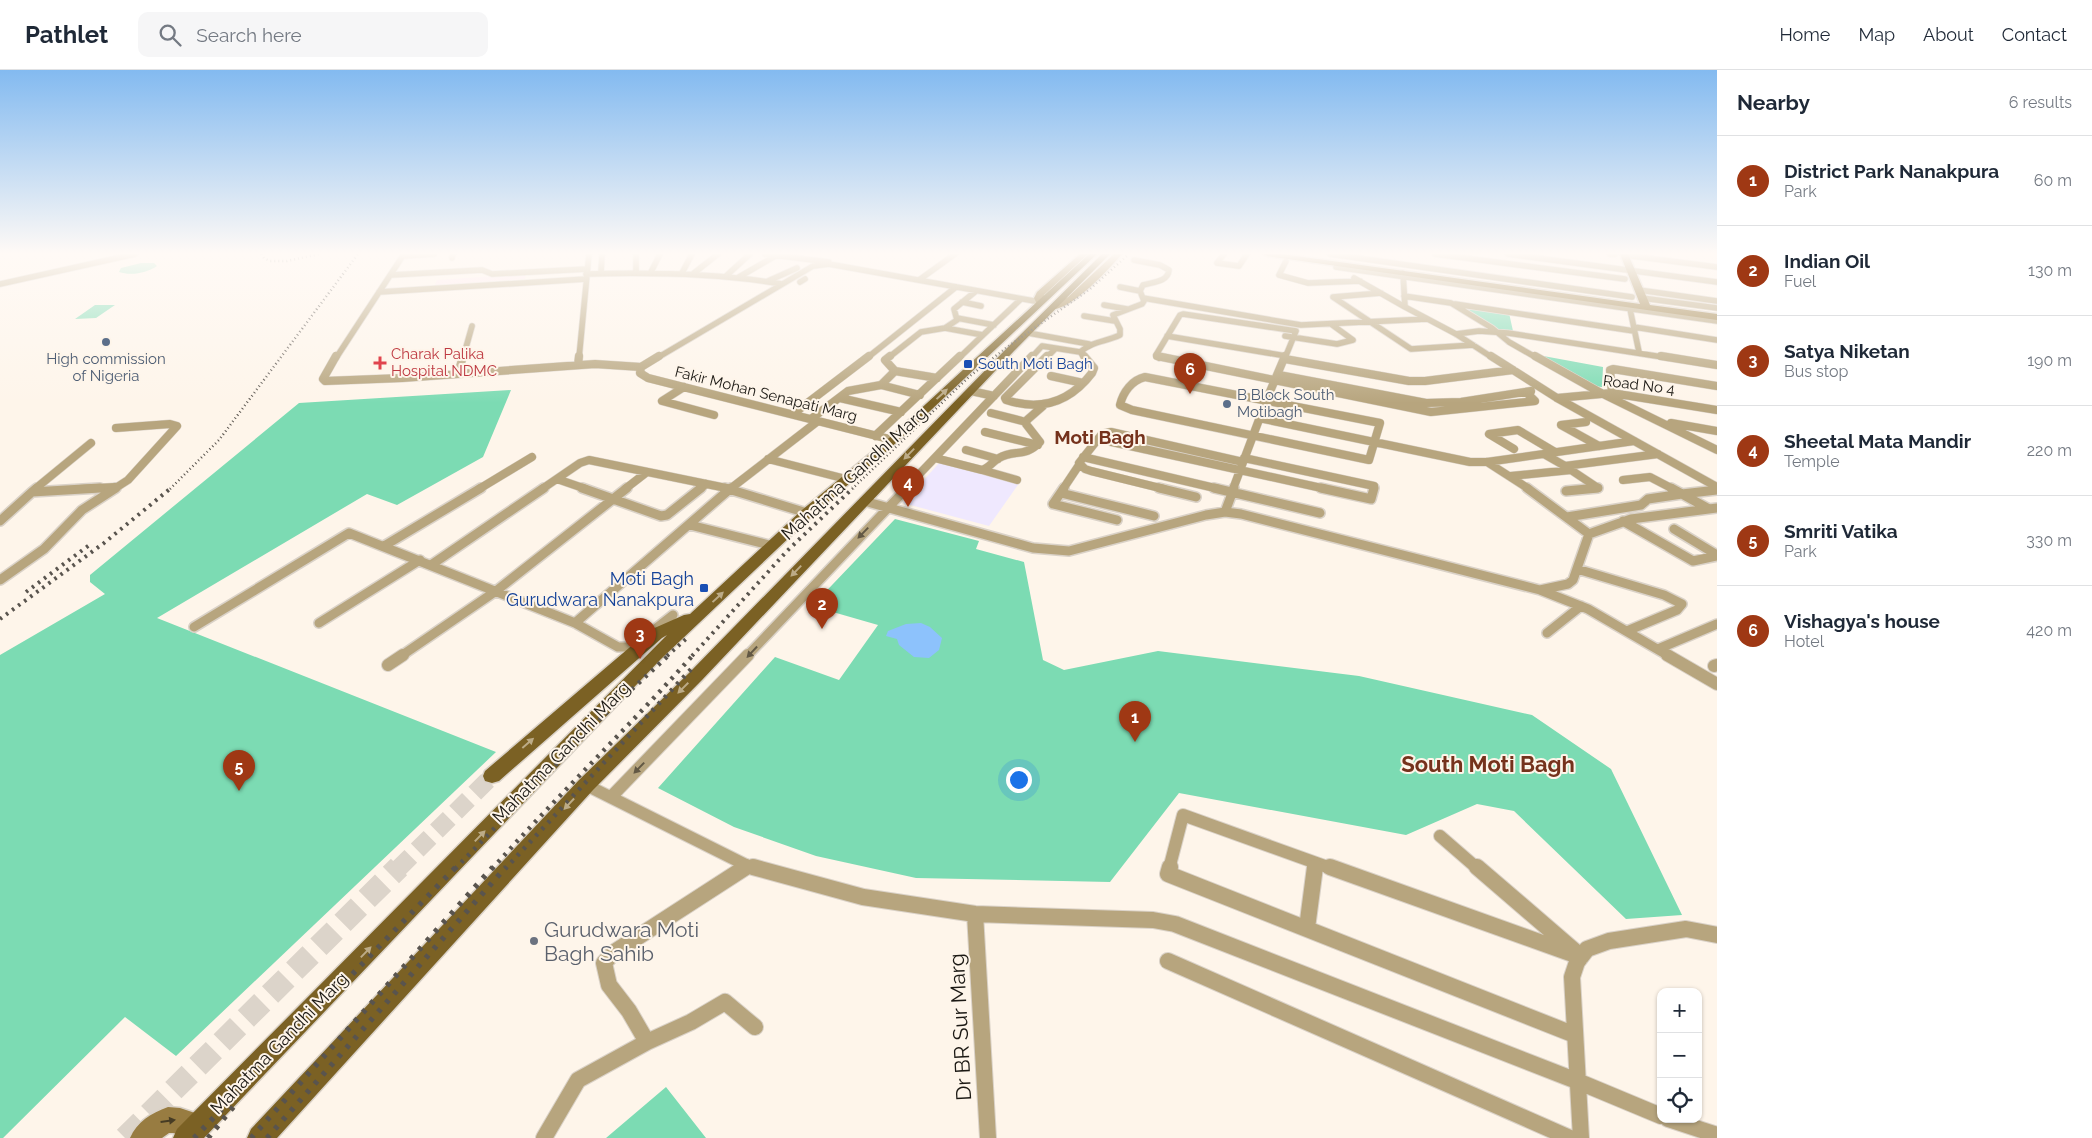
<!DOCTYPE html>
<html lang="en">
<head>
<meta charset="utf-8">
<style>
	:root { --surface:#fff; --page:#f6f6f7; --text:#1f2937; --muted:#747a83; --line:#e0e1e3; --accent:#9f3814 }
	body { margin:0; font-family:Raleway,sans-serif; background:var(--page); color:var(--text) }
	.controls { position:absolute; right:15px; bottom:15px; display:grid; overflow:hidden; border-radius:10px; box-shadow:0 1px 4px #0004 }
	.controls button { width:45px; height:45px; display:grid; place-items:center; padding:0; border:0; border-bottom:1px solid var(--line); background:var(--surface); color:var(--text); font:25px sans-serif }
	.you { position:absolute; left:1018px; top:709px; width:18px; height:18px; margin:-12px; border:4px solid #fff; border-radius:50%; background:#1a73e8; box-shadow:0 0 0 8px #1a73e833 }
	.badge { display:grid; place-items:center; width:32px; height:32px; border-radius:50%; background:var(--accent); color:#fff; font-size:16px; font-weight:700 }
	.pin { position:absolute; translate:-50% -41px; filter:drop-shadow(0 1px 2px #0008) }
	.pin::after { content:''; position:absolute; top:26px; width:18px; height:15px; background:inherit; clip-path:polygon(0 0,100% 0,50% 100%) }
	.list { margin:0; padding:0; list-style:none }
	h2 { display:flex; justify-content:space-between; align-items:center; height:65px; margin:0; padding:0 20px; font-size:21px }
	h2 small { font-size:16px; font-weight:400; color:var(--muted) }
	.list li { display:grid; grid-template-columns:32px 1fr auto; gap:15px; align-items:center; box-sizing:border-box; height:90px; padding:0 20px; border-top:1px solid var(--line) }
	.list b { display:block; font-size:19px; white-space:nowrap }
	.list p { margin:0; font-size:16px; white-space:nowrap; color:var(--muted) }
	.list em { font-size:16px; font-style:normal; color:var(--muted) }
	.icon { flex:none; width:28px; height:28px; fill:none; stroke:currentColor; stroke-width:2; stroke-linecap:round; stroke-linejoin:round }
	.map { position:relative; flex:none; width:1717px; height:1068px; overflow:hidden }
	header { display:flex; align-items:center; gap:30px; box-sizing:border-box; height:70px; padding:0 25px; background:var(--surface); border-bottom:1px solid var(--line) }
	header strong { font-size:24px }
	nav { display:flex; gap:28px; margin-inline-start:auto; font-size:18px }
	.search { width:350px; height:45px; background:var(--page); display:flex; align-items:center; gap:12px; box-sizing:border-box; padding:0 18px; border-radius:10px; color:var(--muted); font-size:19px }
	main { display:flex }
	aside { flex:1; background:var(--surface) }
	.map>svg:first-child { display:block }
	.commercial { fill:#fde5f0 }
	.education { fill:#efe8fe }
	.green { fill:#7cdbb3 }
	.water { fill:#8dc2fc }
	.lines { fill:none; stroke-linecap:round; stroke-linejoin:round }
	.primary-tunnel-far1 { stroke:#dcd4ca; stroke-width:18; stroke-dasharray:18 9; stroke-linecap:butt }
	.primary-tunnel { stroke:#dcd4ca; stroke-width:23; stroke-dasharray:23 11; stroke-linecap:butt }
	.street-far4-casing { stroke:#dad2c8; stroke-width:7 }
	.street-far3-casing { stroke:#dad2c8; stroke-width:9 }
	.street-far2-casing { stroke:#dad2c8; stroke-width:12 }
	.street-far1-casing { stroke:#dad2c8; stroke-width:14 }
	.street-casing { stroke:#dad2c8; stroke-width:18 }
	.secondary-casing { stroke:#dad2c8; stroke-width:3 }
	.primary-casing { stroke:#dad2c8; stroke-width:3 }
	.street-far4 { stroke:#b7a57e; stroke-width:5.5 }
	.street-far3 { stroke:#b7a57e; stroke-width:8 }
	.street-far2 { stroke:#b7a57e; stroke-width:9 }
	.street-far1 { stroke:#b7a57e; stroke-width:12 }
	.street { stroke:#b7a57e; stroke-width:16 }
	.secondary { fill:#987c41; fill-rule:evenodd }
	.primary { fill:#7b6124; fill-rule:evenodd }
	.rail-far3 { stroke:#59544e; stroke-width:2.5; stroke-dasharray:1 3; stroke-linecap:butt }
	.rail-far2 { stroke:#59544e; stroke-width:4; stroke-dasharray:2.5 5; stroke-linecap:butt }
	.rail-far1 { stroke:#59544e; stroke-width:4.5; stroke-dasharray:3 6; stroke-linecap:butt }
	.rail { stroke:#59544e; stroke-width:5.5; stroke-dasharray:4 8; stroke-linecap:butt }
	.oneway { fill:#bcab87 }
	.oneway2 { fill:#625844 }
	.oneway3 { fill:#473c24 }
	.service-dot { fill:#5c6f8a; stroke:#fef5ea; stroke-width:2 }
	.health-dot { fill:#e0444e; stroke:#fef5ea; stroke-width:2 }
	.transit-dot { fill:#1a4fb4; stroke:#fef5ea; stroke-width:2 }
	.worship-dot { fill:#6b7280; stroke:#fef5ea; stroke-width:2 }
	.labels { text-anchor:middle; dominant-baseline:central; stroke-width:4; stroke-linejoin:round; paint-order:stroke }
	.far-health-label { font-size:15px; fill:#be3a42; stroke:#fef5ea; text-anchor:start }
	.far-service-label { font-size:15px; fill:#4e5e75; stroke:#fef5ea }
	.far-transit-label { font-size:15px; fill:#164399; stroke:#fef5ea; text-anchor:start }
	.far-street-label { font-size:15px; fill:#1c1914; stroke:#fef5ea }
	.street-label { font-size:18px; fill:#1c1914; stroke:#fef5ea }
	.transit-label { font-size:18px; fill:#164399; stroke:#fef5ea; text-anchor:end }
	.far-district-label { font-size:19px; font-weight:bold; fill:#75321c; stroke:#fef5ea }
	.near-worship-label { font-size:21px; fill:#5b616d; stroke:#fef5ea; text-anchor:start }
	.near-street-label { font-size:21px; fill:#1c1914; stroke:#fef5ea }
	.near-neighbourhood-label { font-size:22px; font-weight:bold; fill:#75321c; stroke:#fef5ea }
</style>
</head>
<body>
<header>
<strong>Pathlet</strong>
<div class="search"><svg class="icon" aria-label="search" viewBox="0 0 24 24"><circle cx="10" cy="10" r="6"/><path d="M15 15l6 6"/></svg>Search here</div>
<nav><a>Home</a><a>Map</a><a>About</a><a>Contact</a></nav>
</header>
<main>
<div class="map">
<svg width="1717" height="1068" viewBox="0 0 1717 1068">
	<rect width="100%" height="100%" fill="#fef5ea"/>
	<path class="commercial" d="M 526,204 L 525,209 L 435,215 L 437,210 Z"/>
	<path class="education" d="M 940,392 L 1020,412 L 989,456 L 903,433 Z"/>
	<path class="green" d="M 141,193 L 154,193 L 157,196 C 147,203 131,206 119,202 L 121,198 Z
		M 95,235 L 115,235 L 96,248 L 75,249 Z
		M 1454,236 L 1509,243 L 1513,261 L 1498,259 Z
		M 1538,285 L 1603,297 L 1602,317 L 1592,316 Z
		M 511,320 L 483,387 L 397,435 L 367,424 L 157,548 L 496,682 L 176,986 L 125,947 L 3,1068 L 0,1068 L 0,585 L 105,524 L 90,512 L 90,505 L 299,333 Z
		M 895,449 L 979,471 L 976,479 L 1024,492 L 1043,590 L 1064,600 L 1158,581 L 1359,606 L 1532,645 L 1611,699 L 1682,845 L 1626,849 L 1514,741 L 1477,734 L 1406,765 L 1179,723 L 1110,812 L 916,808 L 816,786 L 734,757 L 658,718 L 775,587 L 839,610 L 878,555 L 812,536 Z
		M 666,1017 L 706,1068 L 606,1068 Z"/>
	<path class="water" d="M 921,553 L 930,557 L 942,568 L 939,580 L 929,588 L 914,587 L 899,575 L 897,569 L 886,566 L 888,561 L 906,554 Z"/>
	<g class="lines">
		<path class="primary-tunnel-far1" d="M 398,799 L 492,706"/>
		<path class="primary-tunnel" d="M 125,1068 L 399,797"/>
		<g class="street-far4-casing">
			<path id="street-far4" d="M 636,184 L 636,202
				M 765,184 L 829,192 L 829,194
				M 1224,184 L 1217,193 L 1239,196 L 1247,184
				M 1330,184 L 1632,227
				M 1435,184 L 1625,209
				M 1508,184 L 1717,212
				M 1610,184 L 1615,184
				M 1624,185 L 1717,197
				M 403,186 L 434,184
				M 452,188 L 453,184
				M 1286,191 L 1279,205 L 1308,213 L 1360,211
				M 1336,197 L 1717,251
				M 651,202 L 660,184
				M 601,203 L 602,184
				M 682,203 L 692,184
				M 694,203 L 718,184
				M 1403,203 L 1405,237 L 1456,264 L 1493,288
				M 586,204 C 652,202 717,203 782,214
				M 391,205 L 482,200 L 492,204 L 587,199
				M 726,206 L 750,184
				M 739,207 L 777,185
				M 1354,208 L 1405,237
				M 919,210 L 955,184
				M 768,211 L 797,198
				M 800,212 L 805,209
				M 0,214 L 135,184
				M 1120,217 L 1140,221
				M 1639,220 L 1717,231
				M 976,221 L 954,239 L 957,250 L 945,258 L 983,265 L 1021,229
				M 379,222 L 586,209
				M 1381,223 L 1333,227 L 1411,279 L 1473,275
				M 1404,226 L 1451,233 L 1492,258 L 1509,272 L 1537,288
				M 1143,228 L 1301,255 L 1427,249
				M 1642,228 L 1717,238
				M 962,232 L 981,236
				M 1455,234 L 1634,261
				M 1104,235 L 1127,239
				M 1630,239 L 1639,282
				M 1084,246 L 1115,251
				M 957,248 L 994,255
				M 1634,257 L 1717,270
				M 1028,263 L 1089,274
				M 1456,264 L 1479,261 L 1508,263 L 1669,288
				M 1167,266 L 1286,286
				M 1285,266 L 1337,274 L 1353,270 L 1331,254
				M 1080,282 L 1085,288
				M 336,288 L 404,184
				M 463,288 L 472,256
				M 579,288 L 589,184
				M 657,288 L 813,196 L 829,194 L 1040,232
				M 867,288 L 956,217
				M 888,288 L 921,262 L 945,258
				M 959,288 L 983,265
				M 1031,288 L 1042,276 L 1080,282 C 1093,271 1105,272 1120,265 L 1120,259 L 1113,245 L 1142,234 L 1144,231 L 1140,221 L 1143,215 C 1153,212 1168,212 1169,200 L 1160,195 L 1134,190
				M 1046,288 L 1055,279
				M 1159,288 L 1156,285 L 1180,245 L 1183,244 L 1296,261
				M 1285,288 L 1296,261"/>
		</g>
		<g class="street-far3-casing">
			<path id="street-far3" d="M 336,286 L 323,309 L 325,311 L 402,308 L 595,294 L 641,297
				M 1047,286 L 1005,328 L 1006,330 C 1040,341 1069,333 1092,303 L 1094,298 L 1084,286
				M 1157,286 L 1431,342 L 1535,331 L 1526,322
				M 1491,286 L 1557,328 L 1717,417
				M 1535,286 L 1601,323 L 1717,380
				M 1661,286 L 1717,295
				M 1285,289 L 1409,311 L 1425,311 L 1513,300
				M 578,295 L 579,286
				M 641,297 L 659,286
				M 641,297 L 640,303 L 648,308 L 893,370
				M 895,301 L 937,308
				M 458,304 L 463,286
				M 1279,305 L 1426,333 L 1461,332 L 1531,321
				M 1051,306 L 1083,313
				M 1145,307 L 1380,353 L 1369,390 L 1132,340 L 1120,335 C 1123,322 1132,310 1145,307 Z
				M 881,315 L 920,325
				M 684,317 L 662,331 L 714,345
				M 971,321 L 994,326
				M 1612,323 L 1610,300 L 1613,299 L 1717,316
				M 840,328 L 901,342
				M 1557,328 L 1612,323 L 1717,340
				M 991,343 L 1026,352
				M 793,344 L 869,286
				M 1259,348 L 1470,392 L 1487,392 L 1634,371
				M 811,349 L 848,321 L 881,315 L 895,301 L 885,290 L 890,286
				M 1586,352 L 1561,355 L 1599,376
				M 1671,353 L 1717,361
				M 985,362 L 1038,375
				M 875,366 L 960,286
				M 1098,369 L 1326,419
				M 1514,379 L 1489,364 L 1518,360 L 1555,382
				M 966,380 L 998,389
				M 1544,384 L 1565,396
				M 1083,387 L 1219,419
				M 935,388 L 982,400 C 989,398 992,392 999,388 C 1014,379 1025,388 1040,372 L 1026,354 L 1027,350 L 1043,336
				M 1244,388 L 1374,416 L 1373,419
				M 768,389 L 846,409
				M 1487,392 L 1529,419
				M 982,400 L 1017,410
				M 1511,406 L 1571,400
				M 557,409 L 586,419
				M 1623,410 L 1650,407 L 1673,419
				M 35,419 L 91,373
				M 79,419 L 115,417
				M 114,419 L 128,410 L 177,356 L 170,354 L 116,358
				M 479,419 L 532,387
				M 542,419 L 580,393 L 589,390 L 731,419
				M 625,419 L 647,402
				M 700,419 L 706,414
				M 730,419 L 818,351
				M 905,419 L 1032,286
				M 1063,419 L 1079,395
				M 1164,419 L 1091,401 L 1085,399 L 1079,393 L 1102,364 L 1111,362 L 1243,392
				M 1233,419 L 1266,331 L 1285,286
				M 1586,419 L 1598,418 L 1565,396 L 1658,384"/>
		</g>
		<g class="street-far2-casing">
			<path id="street-far2" d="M 582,418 L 661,446 L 667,445 L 701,418
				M 725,418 L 807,443
				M 1064,418 L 1053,434 L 1117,450
				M 1159,418 L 1196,427
				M 1214,418 L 1320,443
				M 1321,418 L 1371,429 L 1374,418
				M 1527,418 L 1589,464 L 1573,510 L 1568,514 L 1540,520 L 1588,539 L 1669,586
				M 1671,418 L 1682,424
				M 1566,421 L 1598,418
				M 32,422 L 37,418
				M 1061,423 L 1154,446
				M 864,431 L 1033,478 L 1069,481 L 1206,445 L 1225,442 L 1241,444 L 1540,520
				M 1709,439 L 1682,424 L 1717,420
				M 1225,442 L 1234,418
				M 1567,447 L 1641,435 L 1648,429 L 1682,424
				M 0,451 L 32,422 L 100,418
				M 1623,451 L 1693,491 L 1717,486
				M 690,455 L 773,476
				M 1674,459 L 1717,485
				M 1589,464 L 1631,449 L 1717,438
				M 384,476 L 481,418
				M 431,495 L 544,418
				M 1577,499 L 1664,525 L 1682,534 L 1677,540 L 1627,561
				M 0,510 L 44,479 L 82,440 L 116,418
				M 319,553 L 420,490
				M 575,553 L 731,418
				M 194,557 L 349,463 L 575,553 L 618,577 L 632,577 L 673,545
				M 1547,563 L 1581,536
				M 1658,579 L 1717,554
				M 401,586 L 496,521 L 627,418
				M 747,586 L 907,418"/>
		</g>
		<g class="street-far1-casing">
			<path id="street-far1" d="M 1667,585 L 1717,614
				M 388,595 L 403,585
				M 1714,596 L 1717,595
				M 586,715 L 748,796 L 758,799
				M 611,727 L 748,585
				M 1440,766 L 1478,799
				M 744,799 L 748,796
				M 1169,799 L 1183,745 L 1333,799
				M 1315,799 L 1316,793"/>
		</g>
		<g class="street-casing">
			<path id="street" d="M 753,797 L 863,827 L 975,844 L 1153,850 L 1175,854 L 1577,1011 L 1661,1046
				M 1170,797 L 1168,804 L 1575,965
				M 1330,797 L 1581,887
				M 1477,797 L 1577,883
				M 975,844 L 988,1068
				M 1307,858 L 1315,797
				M 1168,891 L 1570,1068
				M 647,972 L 629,941 L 609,915 L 604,893 L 613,883 L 746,797
				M 1668,1049 L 1717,1065
				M 544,1068 L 578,1010 L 647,972 L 691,952 L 725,932 L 755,957
				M 1581,1068 L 1572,907 L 1577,892 L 1587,879 L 1609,871 L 1686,859 L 1717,865"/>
		</g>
		<g class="secondary-casing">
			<path id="secondary" d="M 1080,184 L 1088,184 L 1044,225 L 1043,234 L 1037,234 L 1034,228 L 1037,222 Z
				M 1114,184 L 1122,184 C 1110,198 1070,242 1051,239 L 1051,235 L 1068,227 Z
				M 1263,184 L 1282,184 L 1640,234 L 1620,184 L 1628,184 L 1650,235 L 1717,244 L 1717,250 L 1267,186 Z
				M 168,1037 L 180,1038 L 207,1047 L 211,1056 L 207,1065 L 195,1068 L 173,1063 L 169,1063 L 162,1068 L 130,1068 C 137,1052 151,1043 168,1037 Z"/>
		</g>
		<g class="primary-casing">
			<path id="primary" d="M 1089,184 L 1097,184 L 897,372 L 812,446 L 661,589 L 204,1068 L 173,1068 L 177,1059 L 667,565 L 662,568 L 499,711 L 492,713 L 485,711 L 483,706 L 485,701 L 650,560 L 684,545 L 690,544 L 802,440 L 889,368 Z
				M 1102,184 L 1110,184 L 1014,281 L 702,610 L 593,720 L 277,1068 L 247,1068 L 251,1059 L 579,710 L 690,602 L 1008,277 Z"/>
		</g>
		<use href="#street-far4" class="street-far4"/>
		<use href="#street-far3" class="street-far3"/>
		<use href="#street-far2" class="street-far2"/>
		<use href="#street-far1" class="street-far1"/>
		<use href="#street" class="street"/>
		<use href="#secondary" class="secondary"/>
		<use href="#primary" class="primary"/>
		<path class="rail-far3" d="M 261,184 L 264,188 L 270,191 L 287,191 L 319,184
			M 170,419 L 219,370 L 358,184
			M 852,419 L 970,306 L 1006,278 L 1090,219 L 1129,184"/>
		<path class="rail-far2" d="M 26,522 L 92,473
			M 0,549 L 104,473 L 171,418
			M 667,586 L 686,569
			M 692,586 L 787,481 L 853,418"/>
		<path class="rail-far1" d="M 455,799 L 605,644 L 669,585
			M 492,799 C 557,726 628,658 693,585
			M 505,799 L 693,597"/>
		<path class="rail" d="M 194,1068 L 456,797
			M 208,1068 L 238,1031
			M 251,1068 L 493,797
			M 267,1068 L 506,797"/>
	</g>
	<defs><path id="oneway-solid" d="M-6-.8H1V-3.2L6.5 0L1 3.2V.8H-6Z" transform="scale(1.25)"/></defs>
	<g class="oneway">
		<use href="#oneway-solid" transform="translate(942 324) rotate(-43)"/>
		<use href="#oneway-solid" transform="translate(909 384) rotate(134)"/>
		<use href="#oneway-solid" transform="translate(796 501) rotate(134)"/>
		<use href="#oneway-solid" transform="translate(718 527) rotate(-43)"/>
		<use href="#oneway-solid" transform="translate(683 618) rotate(135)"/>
		<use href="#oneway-solid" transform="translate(528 673) rotate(-41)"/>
		<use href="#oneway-solid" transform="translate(569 734) rotate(133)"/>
		<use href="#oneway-solid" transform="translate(480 766) rotate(-46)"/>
		<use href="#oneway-solid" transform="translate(366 882) rotate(-46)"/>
	</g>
	<g class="oneway2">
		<use href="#oneway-solid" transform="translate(863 463) rotate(134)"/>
		<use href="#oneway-solid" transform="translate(752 582) rotate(133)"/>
		<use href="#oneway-solid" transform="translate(639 698) rotate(134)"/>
	</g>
	<use class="oneway3" href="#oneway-solid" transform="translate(168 1051) rotate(-8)"/>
	<linearGradient id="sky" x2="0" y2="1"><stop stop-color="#83baf0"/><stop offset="0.55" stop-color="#fffaf6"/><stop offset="1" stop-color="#fffaf6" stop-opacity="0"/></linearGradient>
	<rect width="1717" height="333" fill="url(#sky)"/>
	<g class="service-dot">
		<circle cx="106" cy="272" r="5"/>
		<circle cx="1227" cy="334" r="5"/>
	</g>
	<path class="health-dot" d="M377.5 285.5h5v5h5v5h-5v5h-5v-5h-5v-5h5z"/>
	<g class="transit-dot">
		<rect x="963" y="289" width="10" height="10" rx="2.5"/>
		<rect x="699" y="513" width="10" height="10" rx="2.5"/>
	</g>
	<circle class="worship-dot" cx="534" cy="871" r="5"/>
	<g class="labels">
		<g class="far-health-label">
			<text x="391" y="284">Charak Palika<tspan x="391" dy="17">Hospital NDMC</tspan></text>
		</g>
		<g class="far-service-label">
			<text x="106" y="289">High commission<tspan x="106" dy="17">of Nigeria</tspan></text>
			<text x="1237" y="325" text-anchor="start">B Block South<tspan x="1237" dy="17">Motibagh</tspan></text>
		</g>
		<g class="far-transit-label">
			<text x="978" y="294">South Moti Bagh</text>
		</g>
		<g class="far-street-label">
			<text transform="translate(1639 315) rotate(7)">Road No 4</text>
			<text transform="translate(766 324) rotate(14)">Fakir Mohan Senapati Marg</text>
		</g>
		<g class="street-label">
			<text transform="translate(854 403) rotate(-42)">Mahatma Gandhi Marg</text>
			<text transform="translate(561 682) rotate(-46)">Mahatma Gandhi Marg</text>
			<text transform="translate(279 973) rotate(-46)">Mahatma Gandhi Marg</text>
		</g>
		<g class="transit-label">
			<text x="694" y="508">Moti Bagh<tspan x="694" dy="21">Gurudwara Nanakpura</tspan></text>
		</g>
		<g class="far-district-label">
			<text x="1100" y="367">Moti Bagh</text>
		</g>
		<g class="near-worship-label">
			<text x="544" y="859">Gurudwara Moti<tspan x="544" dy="24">Bagh Sahib</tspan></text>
		</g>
		<g class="near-street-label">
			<text transform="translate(960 957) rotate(-93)">Dr BR Sur Marg</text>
		</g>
		<g class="near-neighbourhood-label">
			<text x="1488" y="694">South Moti Bagh</text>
		</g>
	</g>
</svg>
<div class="controls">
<button>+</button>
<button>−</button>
<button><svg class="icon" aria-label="locate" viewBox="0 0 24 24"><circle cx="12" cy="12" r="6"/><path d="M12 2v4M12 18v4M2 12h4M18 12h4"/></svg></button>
</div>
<div class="you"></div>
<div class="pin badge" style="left:1135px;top:672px">1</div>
<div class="pin badge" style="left:822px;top:559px">2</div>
<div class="pin badge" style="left:640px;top:589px">3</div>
<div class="pin badge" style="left:908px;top:437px">4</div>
<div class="pin badge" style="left:239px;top:721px">5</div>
<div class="pin badge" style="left:1190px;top:324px">6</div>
</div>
<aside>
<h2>Nearby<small>6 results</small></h2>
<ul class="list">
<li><span class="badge">1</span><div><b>District Park Nanakpura</b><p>Park</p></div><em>60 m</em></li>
<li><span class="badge">2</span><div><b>Indian Oil</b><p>Fuel</p></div><em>130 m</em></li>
<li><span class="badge">3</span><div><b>Satya Niketan</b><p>Bus stop</p></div><em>190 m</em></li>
<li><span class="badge">4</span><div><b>Sheetal Mata Mandir</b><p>Temple</p></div><em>220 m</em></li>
<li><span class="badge">5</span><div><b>Smriti Vatika</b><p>Park</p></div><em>330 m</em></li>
<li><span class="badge">6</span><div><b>Vishagya's house</b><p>Hotel</p></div><em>420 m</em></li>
</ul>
</aside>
</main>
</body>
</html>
